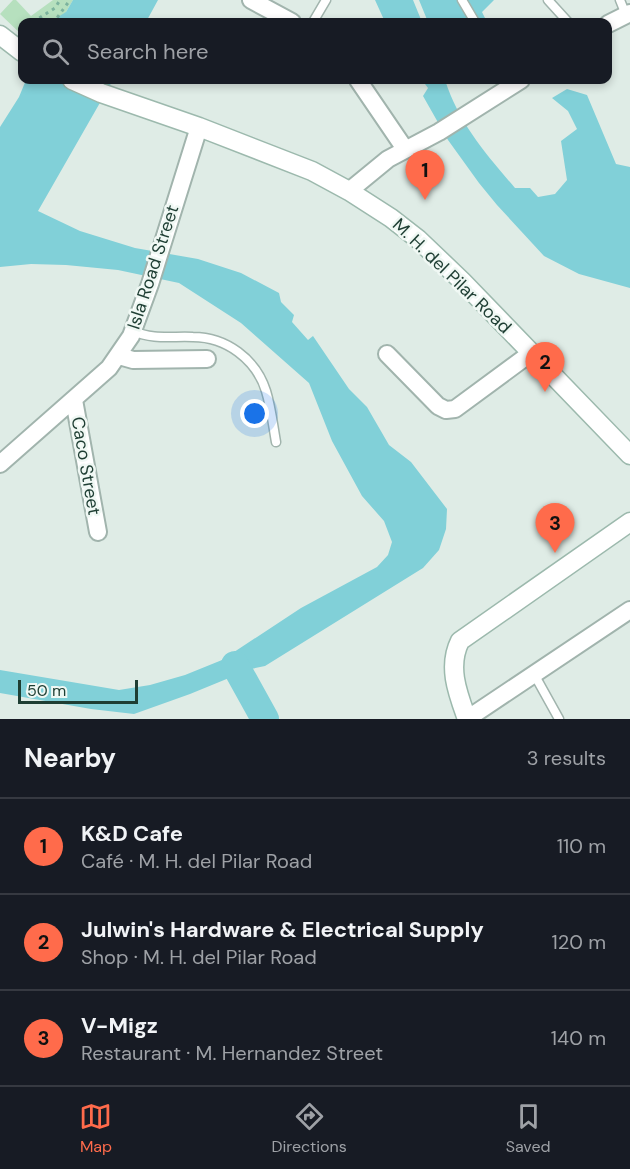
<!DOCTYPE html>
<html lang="en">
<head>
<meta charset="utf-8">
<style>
	:root { --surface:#171b24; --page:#242831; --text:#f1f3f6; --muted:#9ea1a6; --line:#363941; --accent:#ff6b4b }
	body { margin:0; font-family:"DM Sans",sans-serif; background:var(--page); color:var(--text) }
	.scale { position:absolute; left:18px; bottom:15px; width:120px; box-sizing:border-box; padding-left:6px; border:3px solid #1e3e33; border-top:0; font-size:16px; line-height:21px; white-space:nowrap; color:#1e3e33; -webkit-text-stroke:4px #f0f8f4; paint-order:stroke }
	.you { position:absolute; left:255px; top:414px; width:21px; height:21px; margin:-15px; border:4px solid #fff; border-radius:50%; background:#1a73e8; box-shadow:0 0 0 9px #1a73e833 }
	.badge { display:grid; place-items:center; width:39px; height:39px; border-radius:50%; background:var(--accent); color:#111; font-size:20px; font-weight:700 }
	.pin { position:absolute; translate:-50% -50px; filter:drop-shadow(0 2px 3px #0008) }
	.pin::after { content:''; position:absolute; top:32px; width:21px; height:18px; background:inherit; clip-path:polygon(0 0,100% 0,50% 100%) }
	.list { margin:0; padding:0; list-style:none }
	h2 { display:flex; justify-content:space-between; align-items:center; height:78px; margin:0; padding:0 24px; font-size:26px }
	h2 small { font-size:20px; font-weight:400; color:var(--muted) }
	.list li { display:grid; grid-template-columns:39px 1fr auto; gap:18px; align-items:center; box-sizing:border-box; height:96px; padding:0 24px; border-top:2px solid var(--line) }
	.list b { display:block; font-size:22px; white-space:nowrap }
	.list p { margin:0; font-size:20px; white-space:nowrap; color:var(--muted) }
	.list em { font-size:20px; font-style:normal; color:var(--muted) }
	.icon { flex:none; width:33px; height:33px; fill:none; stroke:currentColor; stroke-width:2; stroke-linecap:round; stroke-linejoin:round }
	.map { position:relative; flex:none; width:630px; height:719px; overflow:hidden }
	.search { position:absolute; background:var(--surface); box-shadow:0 3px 9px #0003; left:18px; right:18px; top:18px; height:66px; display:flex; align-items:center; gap:15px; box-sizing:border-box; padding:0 21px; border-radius:12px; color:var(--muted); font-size:22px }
	.sheet { height:366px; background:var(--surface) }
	nav { display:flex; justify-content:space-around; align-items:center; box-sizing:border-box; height:84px; border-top:2px solid var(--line); background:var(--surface); font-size:16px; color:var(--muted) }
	nav a { display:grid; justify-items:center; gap:3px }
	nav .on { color:var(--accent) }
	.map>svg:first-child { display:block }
	.green { fill:#b6e0be }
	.water { fill:#81d0d8 }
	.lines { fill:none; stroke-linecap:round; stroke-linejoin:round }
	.river { stroke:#81d0d8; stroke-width:28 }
	.lane-casing { stroke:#a1b4ad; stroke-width:11 }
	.street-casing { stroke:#a1b4ad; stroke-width:20 }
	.secondary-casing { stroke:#9cb9ad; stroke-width:21 }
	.path { stroke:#7cb39e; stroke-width:3; stroke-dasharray:3 4.5; stroke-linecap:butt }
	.lane { stroke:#fff; stroke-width:8 }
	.street { stroke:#fff; stroke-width:16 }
	.secondary { stroke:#fff; stroke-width:18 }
	.labels { text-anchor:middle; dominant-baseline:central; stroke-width:5; stroke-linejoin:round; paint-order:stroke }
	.street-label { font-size:18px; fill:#1e3e33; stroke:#f0f8f4 }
</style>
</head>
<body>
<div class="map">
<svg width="630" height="719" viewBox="0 0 630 719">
	<rect width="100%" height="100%" fill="#dfece6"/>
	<path class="green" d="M 13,0 L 16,0 L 31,16 L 53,0 L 73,0 L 66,12 L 92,22 L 22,22 L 22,35 L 0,14 Z"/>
	<path class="water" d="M 73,0 L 158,0 L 146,22 L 50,22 L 66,12 Z
		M 375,0 L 413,0 L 422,22 L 385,22 Z
		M 419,0 L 494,0 L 482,12 L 487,22 L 428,22 Z
		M 26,80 L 113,80 L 38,211 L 80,231 L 135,248 L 198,259 L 241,273 L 279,293 L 281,302 L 294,315 L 292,322 L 308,340 L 313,336 L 349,389 L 367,407 L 389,445 L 411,462 L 447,509 L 446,529 L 439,550 L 423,568 L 265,666 L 251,669 L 190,694 L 134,714 L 91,709 L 0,693 L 0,670 L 119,690 L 150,685 L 185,675 L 222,660 L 301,608 L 377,567 L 388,555 L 392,542 L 384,521 L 362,496 L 332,441 L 309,383 L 241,323 L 179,283 L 118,270 L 66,265 L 31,264 L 0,267 L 0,127 L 19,97 Z
		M 422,80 L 445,80 C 459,123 485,153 515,188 L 530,188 L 538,197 L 555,194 L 567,180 L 561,141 L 577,129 L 568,111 L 552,98 L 567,89 L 587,95 L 616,164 L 630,167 L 630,288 L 579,274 L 544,256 L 497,205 L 479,183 L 448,140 L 423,96 L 428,88 Z"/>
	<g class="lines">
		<path class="river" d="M 235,665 L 265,719"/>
		<g class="lane-casing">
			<path id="lane" d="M 462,0 L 475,22
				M 548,0 L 568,22
				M 620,0 L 626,15
				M 313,22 L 326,0
				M 133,331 C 153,340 172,336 193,337 C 226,337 256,359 266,391 C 271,407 273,425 276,442
				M 534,674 L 559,719"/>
		</g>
		<g class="street-casing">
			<path id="street" d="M 251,0 L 292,22
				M 608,24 L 630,13
				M 358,80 L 405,149
				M 349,191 L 388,159 L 439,132 L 521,80
				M 387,354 L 438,406 L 446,410 L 455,409 L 531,353
				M 119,356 L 133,360 L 207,359
				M 74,400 L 98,532
				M 0,464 L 109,368 L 131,336 L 150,284 L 199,127
				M 467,719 L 630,610"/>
		</g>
		<g class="secondary-casing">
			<path id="secondary" d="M 0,35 L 22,52
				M 72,80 L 101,93 L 199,127 L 312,171 L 349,191 L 391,218 L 418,239 L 462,281 L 630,455
				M 467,719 C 458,694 447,667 460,641 L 630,522"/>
		</g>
		<path class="path" d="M 33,22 L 55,8 L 60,0
			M 56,22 L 54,22 L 70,0"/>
		<use href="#lane" class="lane"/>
		<use href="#street" class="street"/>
		<use href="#secondary" class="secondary"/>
	</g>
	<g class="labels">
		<g class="street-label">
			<text transform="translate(153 267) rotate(-72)">Isla Road Street</text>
			<text transform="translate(452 276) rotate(44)">M. H. del Pilar Road</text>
			<text transform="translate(86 466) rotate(80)">Caco Street</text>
		</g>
	</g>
</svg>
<div class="scale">50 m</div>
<div class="you"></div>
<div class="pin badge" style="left:425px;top:200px">1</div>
<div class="pin badge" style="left:545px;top:392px">2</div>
<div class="pin badge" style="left:555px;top:553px">3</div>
<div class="search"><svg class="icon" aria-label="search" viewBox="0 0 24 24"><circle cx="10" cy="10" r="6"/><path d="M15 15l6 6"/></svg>Search here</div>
</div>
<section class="sheet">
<h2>Nearby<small>3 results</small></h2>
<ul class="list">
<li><span class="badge">1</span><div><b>K&amp;D Cafe</b><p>Café · M. H. del Pilar Road</p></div><em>110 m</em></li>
<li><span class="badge">2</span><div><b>Julwin's Hardware &amp; Electrical Supply</b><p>Shop · M. H. del Pilar Road</p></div><em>120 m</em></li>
<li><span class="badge">3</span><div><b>V-Migz</b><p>Restaurant · M. Hernandez Street</p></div><em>140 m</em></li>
</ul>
</section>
<nav>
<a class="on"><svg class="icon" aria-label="map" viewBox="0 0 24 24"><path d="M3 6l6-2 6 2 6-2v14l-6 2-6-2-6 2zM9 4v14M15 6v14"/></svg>Map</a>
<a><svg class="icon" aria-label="directions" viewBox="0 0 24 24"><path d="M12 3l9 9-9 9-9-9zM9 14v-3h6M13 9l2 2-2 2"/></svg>Directions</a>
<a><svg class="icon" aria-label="saved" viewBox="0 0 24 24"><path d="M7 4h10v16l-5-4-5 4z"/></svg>Saved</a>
</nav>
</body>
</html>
